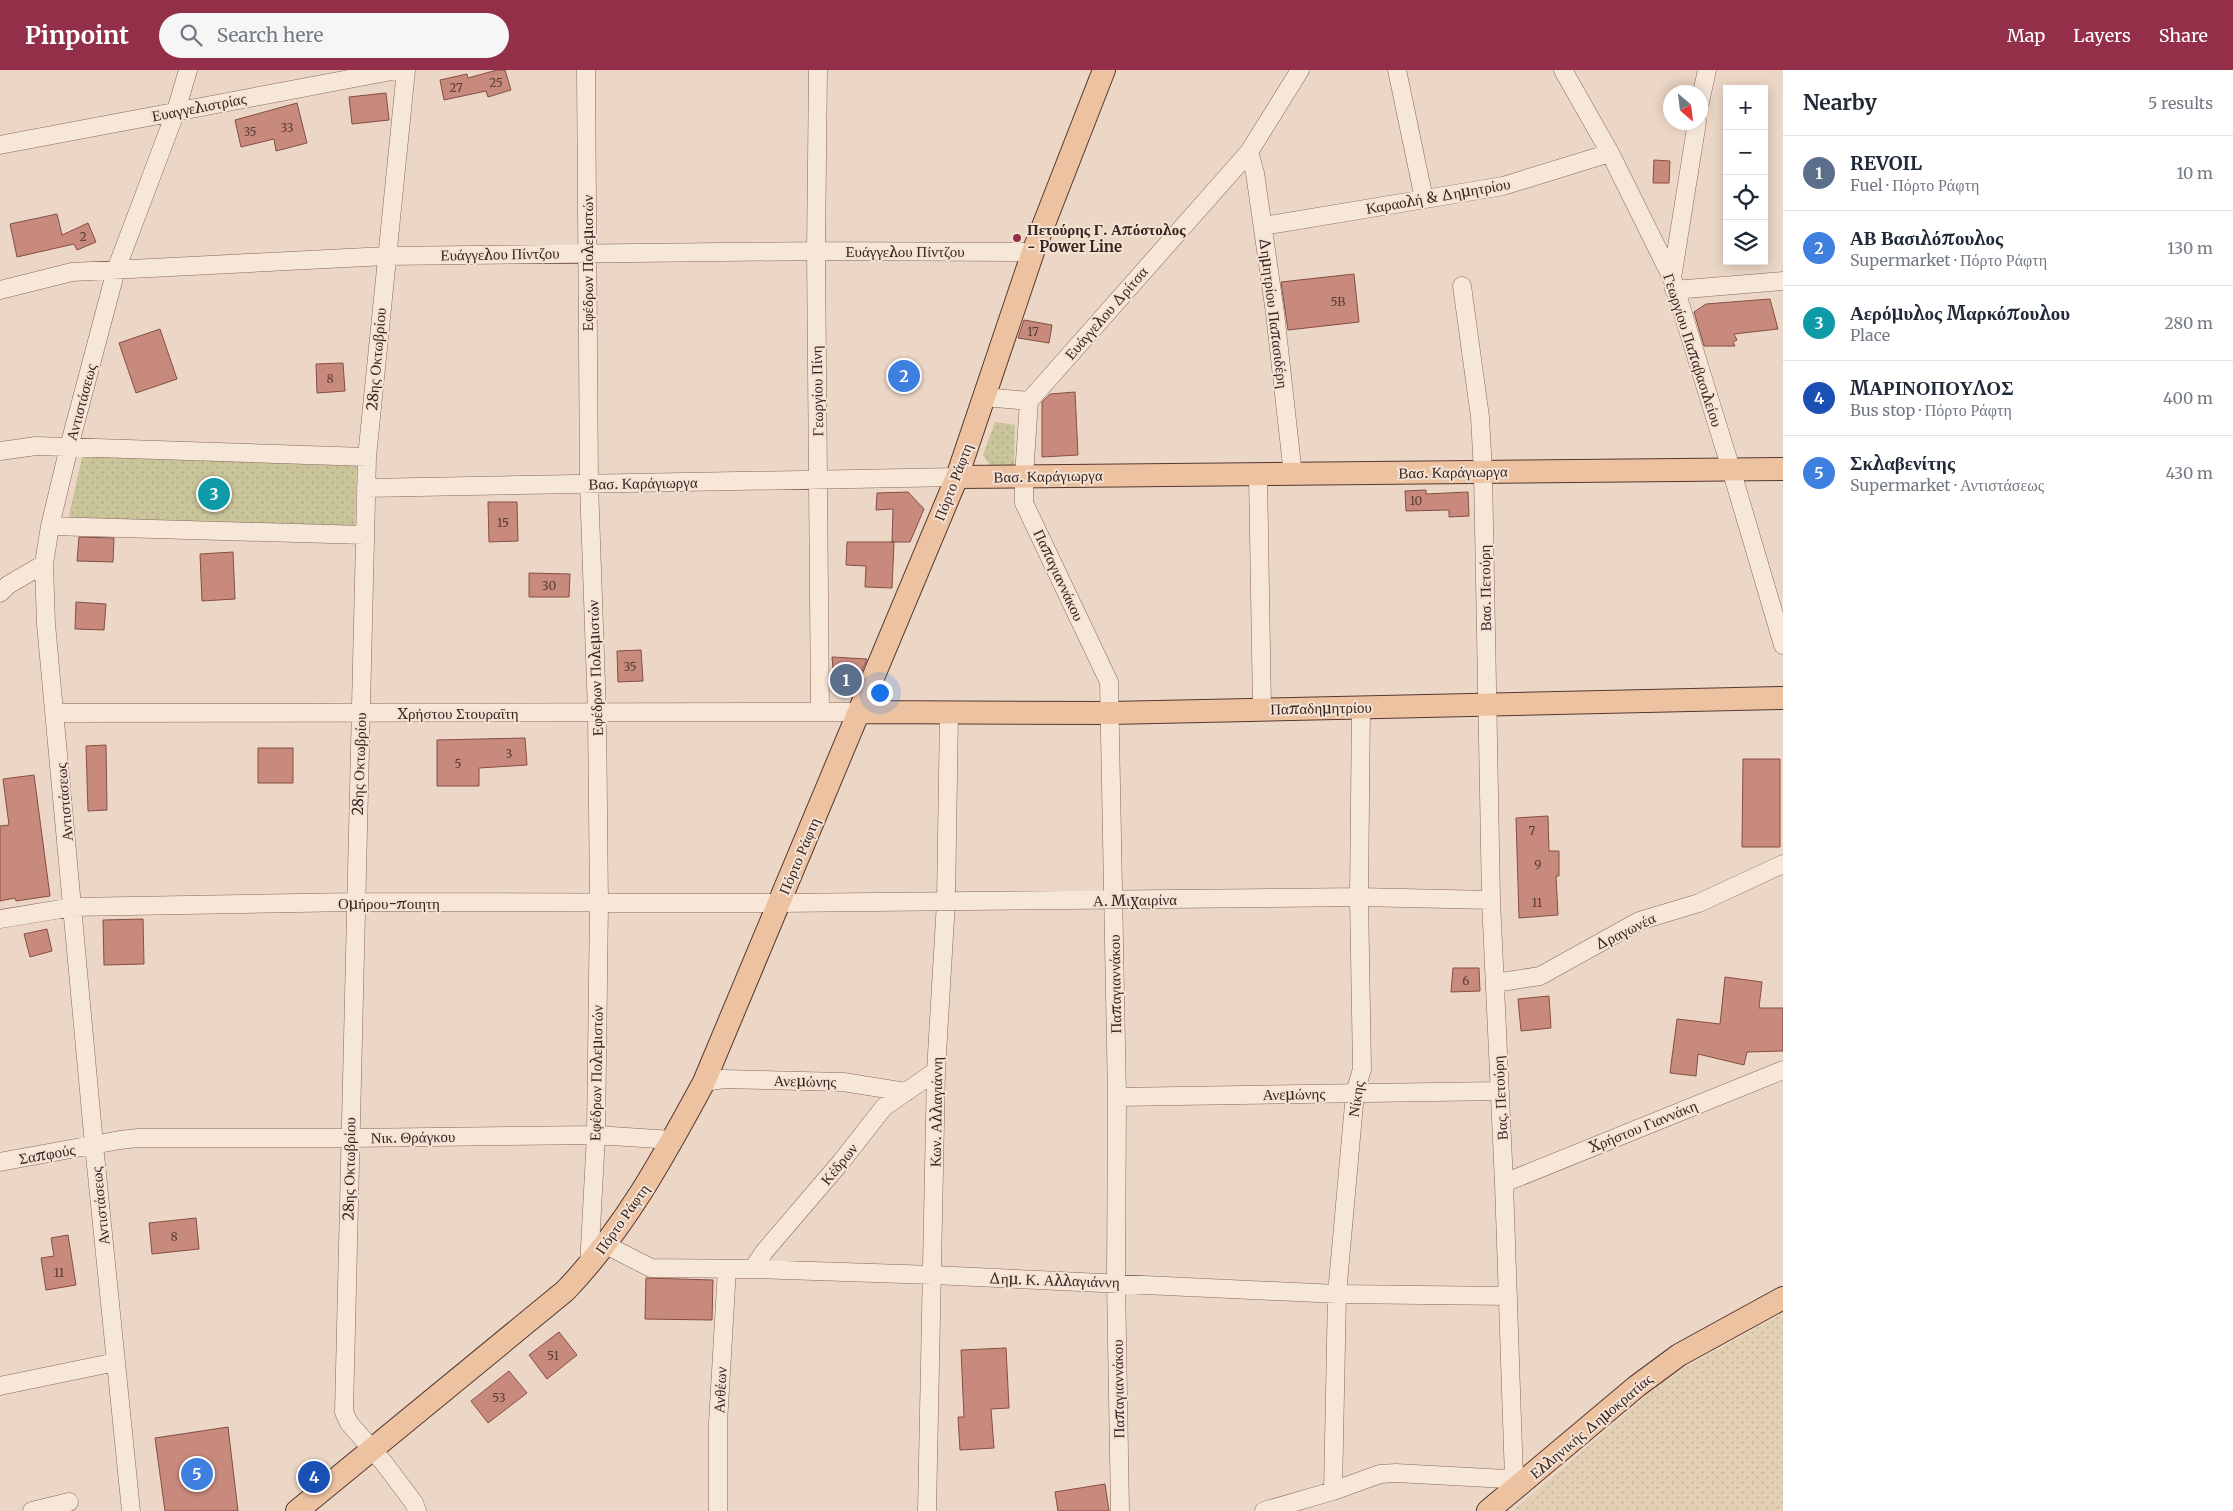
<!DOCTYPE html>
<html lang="en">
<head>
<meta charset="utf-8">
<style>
	:root { --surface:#fff; --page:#f6f6f7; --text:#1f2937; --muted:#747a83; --line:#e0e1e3; --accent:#932f49 }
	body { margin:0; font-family:Merriweather,serif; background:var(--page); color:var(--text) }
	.controls { position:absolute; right:15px; top:15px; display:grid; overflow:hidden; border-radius:0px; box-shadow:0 2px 12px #0003 }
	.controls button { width:45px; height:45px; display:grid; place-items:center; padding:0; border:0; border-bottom:1px solid var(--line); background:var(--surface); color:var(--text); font:25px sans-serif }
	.compass { position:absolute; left:1663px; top:15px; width:45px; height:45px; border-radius:50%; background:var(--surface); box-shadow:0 2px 12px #0003; rotate:152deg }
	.you { position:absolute; left:879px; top:622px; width:18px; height:18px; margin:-12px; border:4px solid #fff; border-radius:50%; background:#1a73e8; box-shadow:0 0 0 8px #1a73e833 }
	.badge { display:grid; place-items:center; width:32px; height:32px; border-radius:50%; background:var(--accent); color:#fff; font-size:16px; font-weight:700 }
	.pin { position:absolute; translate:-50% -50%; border:2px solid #fff; box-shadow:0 1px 5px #0006 }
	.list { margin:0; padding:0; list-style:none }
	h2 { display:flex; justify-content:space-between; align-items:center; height:65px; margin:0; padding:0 20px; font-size:21px }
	h2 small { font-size:16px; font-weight:400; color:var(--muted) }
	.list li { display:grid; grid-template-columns:32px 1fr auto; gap:15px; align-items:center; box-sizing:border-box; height:75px; padding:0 20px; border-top:1px solid var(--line) }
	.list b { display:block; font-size:19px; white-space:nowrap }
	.list p { margin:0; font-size:16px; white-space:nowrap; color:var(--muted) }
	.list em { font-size:16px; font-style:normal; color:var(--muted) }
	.icon { flex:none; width:28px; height:28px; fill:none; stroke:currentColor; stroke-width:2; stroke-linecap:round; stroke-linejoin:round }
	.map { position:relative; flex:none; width:1783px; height:1441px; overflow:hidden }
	header { display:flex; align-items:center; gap:30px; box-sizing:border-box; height:70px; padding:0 25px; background:var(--accent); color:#fff }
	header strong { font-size:24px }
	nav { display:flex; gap:28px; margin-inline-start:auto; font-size:18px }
	.search { width:350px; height:45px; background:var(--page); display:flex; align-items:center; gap:12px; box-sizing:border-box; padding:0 18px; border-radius:28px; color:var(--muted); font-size:19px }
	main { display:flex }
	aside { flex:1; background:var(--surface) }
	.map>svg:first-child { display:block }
	.farmland { fill:url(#farmland-dots) }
	.park { fill:url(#park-dots) }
	.building { fill:#c98a7e; stroke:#854d43 }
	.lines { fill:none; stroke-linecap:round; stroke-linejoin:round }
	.minor-casing { stroke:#87685c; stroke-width:19 }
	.major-casing { stroke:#553830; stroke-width:24 }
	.minor { stroke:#f7e7d9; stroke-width:18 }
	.major { stroke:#edc2a0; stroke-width:22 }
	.poi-dot { fill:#932f49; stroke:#f4e3d5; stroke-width:2 }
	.labels { text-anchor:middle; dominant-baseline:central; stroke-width:4; stroke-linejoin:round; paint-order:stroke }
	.number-label { font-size:12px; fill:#5c3e38 }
	.street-label { font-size:15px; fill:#382520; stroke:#f4e3d5 }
	.poi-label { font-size:15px; font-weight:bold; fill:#382520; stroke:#f4e3d5; text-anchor:start }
</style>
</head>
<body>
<header>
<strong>Pinpoint</strong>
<div class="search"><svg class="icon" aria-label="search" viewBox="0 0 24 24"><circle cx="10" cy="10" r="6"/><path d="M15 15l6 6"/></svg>Search here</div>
<nav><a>Map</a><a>Layers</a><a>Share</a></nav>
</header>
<main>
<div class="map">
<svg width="1783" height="1441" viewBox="0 0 1783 1441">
	<defs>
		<pattern id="farmland-dots" width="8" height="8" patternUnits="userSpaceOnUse" patternTransform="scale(1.25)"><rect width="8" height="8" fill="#e2cfb4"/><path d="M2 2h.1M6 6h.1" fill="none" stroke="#c3b29a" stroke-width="1.8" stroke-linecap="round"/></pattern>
		<pattern id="park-dots" width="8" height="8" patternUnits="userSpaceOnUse" patternTransform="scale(1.25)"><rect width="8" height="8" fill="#cac49a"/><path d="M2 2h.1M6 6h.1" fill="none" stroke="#aea884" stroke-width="1.8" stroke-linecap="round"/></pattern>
	</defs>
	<rect width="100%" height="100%" fill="#ecd7c6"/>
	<path class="farmland" d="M 1783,1243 L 1783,1441 L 1513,1441 L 1668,1307 Z"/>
	<path class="park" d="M 995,352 L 1015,355 L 1014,398 L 992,398 L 983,385 Z
		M 83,383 L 357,393 L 355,459 L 68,450 Z"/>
	<path class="building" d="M 497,0 L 505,0 L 511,20 L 488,27 L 486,21 L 444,30 L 440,10 L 467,4 L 468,8 Z
		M 386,23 L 389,50 L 352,54 L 349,27 Z
		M 297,33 L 307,73 L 276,81 L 274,69 L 241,77 L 235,50 Z
		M 1654,90 L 1670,91 L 1669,113 L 1653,113 Z
		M 57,144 L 62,165 L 88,153 L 96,172 L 77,180 L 74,174 L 17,187 L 10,154 Z
		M 1354,204 L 1359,252 L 1288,260 L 1281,212 Z
		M 1770,229 L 1778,259 L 1734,264 L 1737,270 L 1733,272 L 1735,276 L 1704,276 L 1694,242 L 1706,234 Z
		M 1024,250 L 1052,255 L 1049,273 L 1018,268 Z
		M 160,259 L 177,309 L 136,323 L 119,273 Z
		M 343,293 L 345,321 L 317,323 L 316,294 Z
		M 1075,322 L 1078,385 L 1042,387 L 1042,332 L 1050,324 Z
		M207 424a7 7 0 1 1 14 0a7 7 0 1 1-14 0Z
		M 1426,420 L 1426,424 L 1468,422 L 1469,446 L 1449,447 L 1449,440 L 1406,441 L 1405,421 Z
		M 908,422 L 924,439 L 910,472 L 892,472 L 893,439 L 876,440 L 877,423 Z
		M 488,432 L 517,432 L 518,471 L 489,472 Z
		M 79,467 L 114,468 L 113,492 L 77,491 Z
		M 847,472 L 894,472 L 892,518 L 865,517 L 866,496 L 846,495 Z
		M 233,482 L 235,529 L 202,531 L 200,484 Z
		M 529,503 L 570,504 L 569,527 L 529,527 Z
		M 76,532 L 106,534 L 104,560 L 75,559 Z
		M 641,580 L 643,611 L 618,612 L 617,581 Z
		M 832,587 L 867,589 L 852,624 L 835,623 Z
		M 525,668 L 527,695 L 479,698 L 479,716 L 437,716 L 437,670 Z
		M 106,675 L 107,740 L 88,741 L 86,676 Z
		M 258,678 L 293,678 L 293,713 L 258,713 Z
		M 1743,689 L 1780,689 L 1780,777 L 1742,777 Z
		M 34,705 L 50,826 L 16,831 L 15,828 L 0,831 L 0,756 L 9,755 L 3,709 Z
		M 1548,746 L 1549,781 L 1559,781 L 1559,806 L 1556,806 L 1558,845 L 1519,848 L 1516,748 Z
		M 143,849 L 144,894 L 104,895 L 103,850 Z
		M 47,859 L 52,881 L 30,887 L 24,864 Z
		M 1453,898 L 1479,898 L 1480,921 L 1451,922 Z
		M 1725,907 L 1762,912 L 1759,938 L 1783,938 L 1783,981 L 1747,982 L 1744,995 L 1698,984 L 1696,1006 L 1670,1003 L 1677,949 L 1720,954 Z
		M 1549,926 L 1551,958 L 1521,961 L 1518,929 Z
		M 196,1148 L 199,1179 L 152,1184 L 149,1153 Z
		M 68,1165 L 76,1215 L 46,1220 L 41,1188 L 54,1186 L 51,1168 Z
		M 646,1208 L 713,1210 L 712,1250 L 645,1249 Z
		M 559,1262 L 577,1285 L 547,1309 L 529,1285 Z
		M 1006,1278 L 1009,1338 L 991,1339 L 994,1378 L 960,1380 L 958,1347 L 964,1347 L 961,1280 Z
		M 509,1301 L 527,1323 L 488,1353 L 471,1331 Z
		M 228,1357 L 238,1441 L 165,1441 L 155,1368 Z
		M 1105,1414 L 1109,1441 L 1058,1441 L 1055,1422 Z"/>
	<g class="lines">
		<g class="minor-casing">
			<path id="minor" d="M 406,0 L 367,387 L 344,1342 L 349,1353 L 384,1393 L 414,1433 L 417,1441
				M 586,0 L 589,414 L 597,643 L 599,833 L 596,1065 L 589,1196
				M 818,0 L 816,181 L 820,642
				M 1397,0 L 1424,129
				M 1563,0 L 1610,83 L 1672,208 L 1731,399 L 1783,575
				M 1700,32 L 1707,0
				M 0,75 L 397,0
				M 1249,82 L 1255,103 L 1275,243 L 1293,405
				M 1263,156 L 1503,116 L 1610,83
				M 1672,208 L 1697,52
				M 1462,216 L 1480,347 L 1483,402 L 1491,830 L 1504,1113 L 1514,1409 L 1512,1422
				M 0,220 L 72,202 L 386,186 L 816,181 L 1033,182
				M 1674,220 L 1783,211
				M 983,327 L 1029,331
				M 0,381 L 36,376 L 367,387
				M 1258,404 L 1262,639
				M 366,418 L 957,407
				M 50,456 L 365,465
				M 0,523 L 8,515 L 44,494
				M 56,643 L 859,642
				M 0,849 L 73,837 L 355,832 L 779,833 L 1359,827 L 1491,830
				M 1495,913 L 1540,906 L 1639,851 L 1699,833 L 1783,794
				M 704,1012 L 724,1009 L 843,1012 L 906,1022
				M 1117,1027 L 1500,1021
				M 0,1092 L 120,1070 L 138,1068 L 349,1068 L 596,1065 L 673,1070
				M 1504,1113 L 1783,1000
				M 606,1175 L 651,1198 L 753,1199 L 933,1205 L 1337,1224 L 1508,1226
				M 753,1199 L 764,1182 L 841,1092 L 884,1037 L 936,1001
				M 0,1316 L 116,1292
				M 1333,1421 L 1337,1224 L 1355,1023 L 1362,999 L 1359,827 L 1361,637
				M 32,1441 L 69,1432
				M 131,1441 L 94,1075 L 46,554 L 44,494 L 50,456 L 69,377 L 116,200 L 176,41 L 188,0
				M 718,1441 L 718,1353 L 727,1199
				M 927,1441 L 936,1001 L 946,832 L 949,643
				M 1120,1441 L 1116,1212 L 1117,1027 L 1109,612 L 1024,433 L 1024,406 L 1029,331 L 1249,82 L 1300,0
				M 1264,1441 L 1333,1421 L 1380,1404 L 1396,1403 L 1525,1410"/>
		</g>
		<g class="major-casing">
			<path id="major" d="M 957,407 L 1783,399
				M 859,642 L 1110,643 L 1783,628
				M 297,1441 L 565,1221 C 624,1160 664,1086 704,1012 L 957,407 L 1033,182 L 1104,0
				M 1488,1441 L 1637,1316 L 1679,1285 L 1783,1228"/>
		</g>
		<use href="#minor" class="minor"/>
		<use href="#major" class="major"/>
	</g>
	<circle class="poi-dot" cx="1017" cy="168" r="5"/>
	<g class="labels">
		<g class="number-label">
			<text x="496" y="12">25</text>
			<text x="456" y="17">27</text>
			<text x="287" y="57">33</text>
			<text x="250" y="61">35</text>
			<text x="83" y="166">2</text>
			<text x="1338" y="231">5B</text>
			<text x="1033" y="261">17</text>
			<text x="330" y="308">8</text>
			<text x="1416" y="430">10</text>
			<text x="503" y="452">15</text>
			<text x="549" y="515">30</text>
			<text x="630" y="596">35</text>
			<text x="509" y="683">3</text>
			<text x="458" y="693">5</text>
			<text x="1532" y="760">7</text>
			<text x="1538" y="794">9</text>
			<text x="1537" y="832">11</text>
			<text x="1466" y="910">6</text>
			<text x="174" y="1166">8</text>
			<text x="59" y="1202">11</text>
			<text x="553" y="1285">51</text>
			<text x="499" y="1327">53</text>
		</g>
		<g class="street-label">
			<text transform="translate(199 37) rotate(-11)">Ευαγγελιστρίας</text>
			<text transform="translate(1438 126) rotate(-10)">Καραολή &amp; Δημητρίου</text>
			<text x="905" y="181">Ευάγγελου Πίντζου</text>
			<text transform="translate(500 184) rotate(-1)">Ευάγγελου Πίντζου</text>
			<text transform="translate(587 193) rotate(-90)">Εφέδρων Πολεμιστών</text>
			<text transform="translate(1106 243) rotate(-49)">Ευάγγελου Δρίτσα</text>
			<text transform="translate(1274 243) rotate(83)">Δημητρίου Παπασιδέρη</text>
			<text transform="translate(1693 280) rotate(72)">Γεωργίου Παπαβασιλείου</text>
			<text transform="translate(376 289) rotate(-85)">28ης Οκτωβρίου</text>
			<text transform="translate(817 321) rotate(-91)">Γεωργίου Πίνη</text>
			<text transform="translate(81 332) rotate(-75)">Αντιστάσεως</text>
			<text transform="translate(1453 402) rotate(-1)">Βασ. Καράγιωργα</text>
			<text transform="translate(1048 406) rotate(-1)">Βασ. Καράγιωργα</text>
			<text transform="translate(953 412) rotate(-69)">Πόρτο Ράφτη</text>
			<text transform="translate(643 413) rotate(-1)">Βασ. Καράγιωργα</text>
			<text transform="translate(1059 505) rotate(65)">Παπαγιαννάκου</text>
			<text transform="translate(1485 518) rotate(-91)">Βασ. Πετούρη</text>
			<text transform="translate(595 598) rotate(-92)">Εφέδρων Πολεμιστών</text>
			<text transform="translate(1321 638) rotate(-1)">Παπαδημητρίου</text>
			<text x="458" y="643">Χρήστου Στουραΐτη</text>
			<text transform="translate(359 694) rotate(-88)">28ης Οκτωβρίου</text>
			<text transform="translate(64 732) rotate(-95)">Αντιστάσεως</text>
			<text transform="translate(799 786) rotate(-67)">Πόρτο Ράφτη</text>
			<text transform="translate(1135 830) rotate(-1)">Α. Μιχαιρίνα</text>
			<text x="389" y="833">Ομήρου-ποιητη</text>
			<text transform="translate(1625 861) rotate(-26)">Δραγωνέα</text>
			<text transform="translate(1115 914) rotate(-91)">Παπαγιαννάκου</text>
			<text transform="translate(596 1003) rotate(-89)">Εφέδρων Πολεμιστών</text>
			<text transform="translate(805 1011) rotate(1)">Ανεμώνης</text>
			<text transform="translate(1294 1024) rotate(-1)">Ανεμώνης</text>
			<text transform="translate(1500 1028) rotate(-93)">Βας. Πετούρη</text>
			<text transform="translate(1356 1029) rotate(-81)">Νίκης</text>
			<text transform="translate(936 1042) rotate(-89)">Κων. Αλλαγιάννη</text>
			<text transform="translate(1643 1056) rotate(-22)">Χρήστου Γιαννάκη</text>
			<text transform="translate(413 1067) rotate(-1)">Νικ. Θράγκου</text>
			<text transform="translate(47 1084) rotate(-10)">Σαπφούς</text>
			<text transform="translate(839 1094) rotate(-51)">Κέδρων</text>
			<text transform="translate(349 1099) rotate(-89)">28ης Οκτωβρίου</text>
			<text transform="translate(100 1136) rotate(-96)">Αντιστάσεως</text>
			<text transform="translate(622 1149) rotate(-55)">Πόρτο Ράφτη</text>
			<text transform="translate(1054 1210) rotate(2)">Δημ. Κ. Αλλαγιάννη</text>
			<text transform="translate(1118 1319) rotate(-91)">Παπαγιαννάκου</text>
			<text transform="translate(720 1320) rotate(-87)">Ανθέων</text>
			<text transform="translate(1591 1356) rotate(-40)">Ελληνικής Δημοκρατίας</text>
		</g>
		<g class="poi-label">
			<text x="1027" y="159">Πετούρης Γ. Απόστολος<tspan x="1027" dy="17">- Power Line</tspan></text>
		</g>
	</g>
</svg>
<div class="controls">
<button>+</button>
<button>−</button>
<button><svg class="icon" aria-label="locate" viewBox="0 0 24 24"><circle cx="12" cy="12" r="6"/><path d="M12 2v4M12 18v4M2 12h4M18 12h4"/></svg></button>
<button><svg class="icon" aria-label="layers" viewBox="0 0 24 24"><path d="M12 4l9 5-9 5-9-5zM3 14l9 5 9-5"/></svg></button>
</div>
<svg class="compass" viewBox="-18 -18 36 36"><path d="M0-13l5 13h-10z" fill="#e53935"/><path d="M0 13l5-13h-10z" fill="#747a83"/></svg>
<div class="you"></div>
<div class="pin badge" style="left:846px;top:610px;background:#5c6f8a">1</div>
<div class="pin badge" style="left:904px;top:306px;background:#3f7fe0">2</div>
<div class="pin badge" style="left:214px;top:424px;background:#0f9aa8">3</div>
<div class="pin badge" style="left:314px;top:1407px;background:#1a4fb4">4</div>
<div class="pin badge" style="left:197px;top:1404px;background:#3f7fe0">5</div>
</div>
<aside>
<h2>Nearby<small>5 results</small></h2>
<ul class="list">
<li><span class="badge" style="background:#5c6f8a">1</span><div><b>REVOIL</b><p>Fuel · Πόρτο Ράφτη</p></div><em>10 m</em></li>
<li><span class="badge" style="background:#3f7fe0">2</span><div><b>ΑΒ Βασιλόπουλος</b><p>Supermarket · Πόρτο Ράφτη</p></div><em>130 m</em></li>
<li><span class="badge" style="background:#0f9aa8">3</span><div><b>Αερόμυλος Μαρκόπουλου</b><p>Place</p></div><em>280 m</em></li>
<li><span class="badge" style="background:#1a4fb4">4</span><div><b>ΜΑΡΙΝΟΠΟΥΛΟΣ</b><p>Bus stop · Πόρτο Ράφτη</p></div><em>400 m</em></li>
<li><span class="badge" style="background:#3f7fe0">5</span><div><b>Σκλαβενίτης</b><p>Supermarket · Αντιστάσεως</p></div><em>430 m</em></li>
</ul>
</aside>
</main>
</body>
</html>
